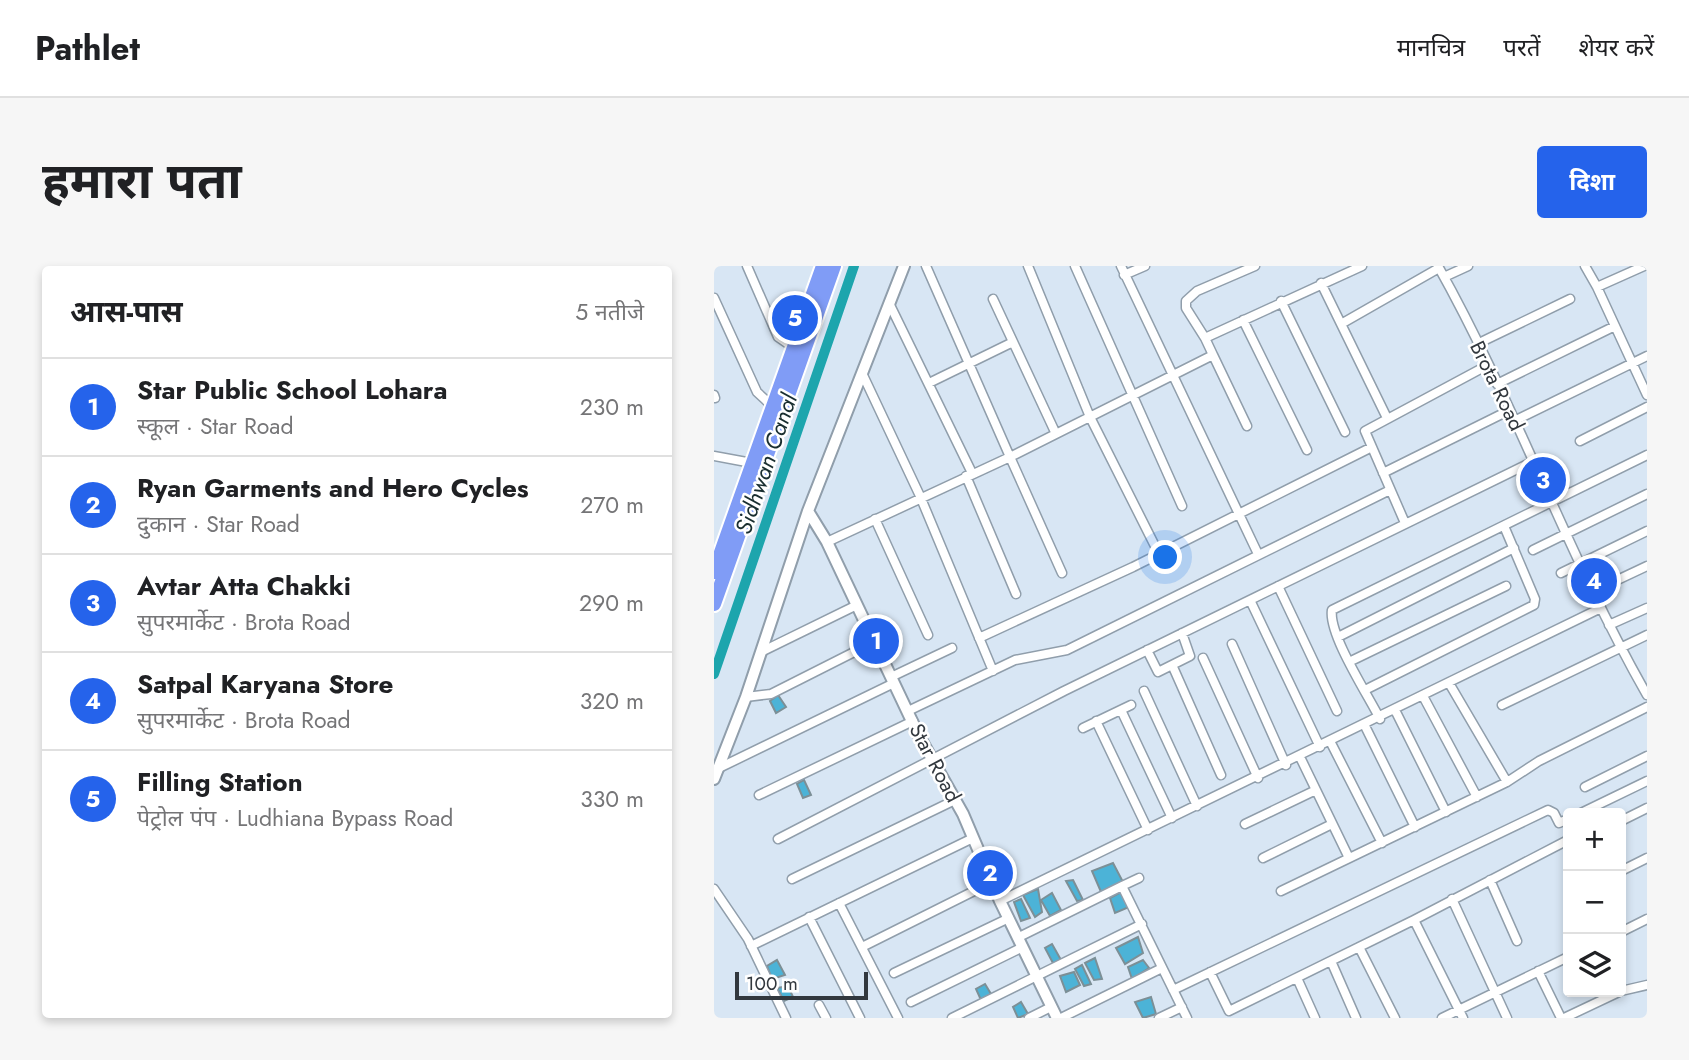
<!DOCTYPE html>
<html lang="hi">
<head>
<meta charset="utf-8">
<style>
	:root { --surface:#fff; --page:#f6f6f6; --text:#202124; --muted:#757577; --line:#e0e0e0; --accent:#2563eb }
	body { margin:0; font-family:Jost,"Noto Sans Devanagari",sans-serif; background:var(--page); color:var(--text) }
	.controls { position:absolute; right:21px; bottom:21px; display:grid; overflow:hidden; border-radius:7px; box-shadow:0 4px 10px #0003 }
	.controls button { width:63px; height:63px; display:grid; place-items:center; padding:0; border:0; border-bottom:2px solid var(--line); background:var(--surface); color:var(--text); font:35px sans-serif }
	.scale { position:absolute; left:21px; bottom:18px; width:133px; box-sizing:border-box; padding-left:7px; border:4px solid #32383e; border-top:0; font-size:19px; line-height:24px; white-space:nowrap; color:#32383e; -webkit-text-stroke:5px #fff; paint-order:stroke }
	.you { position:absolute; left:452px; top:292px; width:24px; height:24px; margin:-18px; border:5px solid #fff; border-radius:50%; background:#1a73e8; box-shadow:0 0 0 10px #1a73e833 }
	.badge { display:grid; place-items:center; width:46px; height:46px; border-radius:50%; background:var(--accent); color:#fff; font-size:23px; font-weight:700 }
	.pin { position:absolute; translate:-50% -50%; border:4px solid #fff; box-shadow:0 2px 7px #0006 }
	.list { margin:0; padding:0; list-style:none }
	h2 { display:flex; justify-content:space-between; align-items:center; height:91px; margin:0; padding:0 28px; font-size:30px }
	h2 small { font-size:23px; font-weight:400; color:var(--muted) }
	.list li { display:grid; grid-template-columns:46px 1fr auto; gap:21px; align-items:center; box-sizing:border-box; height:98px; padding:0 28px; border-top:2px solid var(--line) }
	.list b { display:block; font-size:26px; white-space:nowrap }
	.list p { margin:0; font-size:23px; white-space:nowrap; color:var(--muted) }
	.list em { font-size:23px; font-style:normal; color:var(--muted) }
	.icon { flex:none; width:38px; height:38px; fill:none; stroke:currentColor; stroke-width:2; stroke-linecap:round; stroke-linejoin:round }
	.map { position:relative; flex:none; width:933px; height:752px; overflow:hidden; border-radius:7px }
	header { display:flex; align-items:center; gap:42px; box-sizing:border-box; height:98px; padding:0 35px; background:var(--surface); border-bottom:2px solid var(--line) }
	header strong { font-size:33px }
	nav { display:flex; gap:38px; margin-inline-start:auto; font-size:24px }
	.intro { display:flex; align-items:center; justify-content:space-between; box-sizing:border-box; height:168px; padding:0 42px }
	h1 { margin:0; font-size:49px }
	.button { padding:18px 32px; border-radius:7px; background:var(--accent); color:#fff; font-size:24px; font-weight:700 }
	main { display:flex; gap:42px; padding:0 42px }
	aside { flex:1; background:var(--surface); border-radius:7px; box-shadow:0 4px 10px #0003 }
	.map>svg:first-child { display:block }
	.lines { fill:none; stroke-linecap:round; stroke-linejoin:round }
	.canal { stroke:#1da5ad; stroke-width:10 }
	.building { fill:#4cb3d7; stroke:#7c8f96; stroke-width:2 }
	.street-casing { stroke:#909eab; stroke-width:11 }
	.secondary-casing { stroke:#909eab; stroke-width:14 }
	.highway-casing { stroke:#fff; stroke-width:18 }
	.street { stroke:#fff; stroke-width:8 }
	.secondary { stroke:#fff; stroke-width:10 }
	.highway { stroke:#809cf6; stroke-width:14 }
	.labels { text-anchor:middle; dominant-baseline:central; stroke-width:5; stroke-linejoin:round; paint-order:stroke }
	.street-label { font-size:21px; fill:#32383e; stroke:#fff }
	.water-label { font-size:23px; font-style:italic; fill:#192e30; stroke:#fff }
</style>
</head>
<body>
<header>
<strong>Pathlet</strong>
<nav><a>मानचित्र</a><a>परतें</a><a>शेयर करें</a></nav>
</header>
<div class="intro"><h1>हमारा पता</h1><a class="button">दिशा</a></div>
<main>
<aside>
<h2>आस-पास<small>5 नतीजे</small></h2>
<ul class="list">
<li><span class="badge">1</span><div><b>Star Public School Lohara</b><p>स्कूल · Star Road</p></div><em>230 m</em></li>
<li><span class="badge">2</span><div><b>Ryan Garments and Hero Cycles</b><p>दुकान · Star Road</p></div><em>270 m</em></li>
<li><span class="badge">3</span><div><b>Avtar Atta Chakki</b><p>सुपरमार्केट · Brota Road</p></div><em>290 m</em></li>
<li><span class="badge">4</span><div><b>Satpal Karyana Store</b><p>सुपरमार्केट · Brota Road</p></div><em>320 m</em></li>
<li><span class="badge">5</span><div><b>Filling Station</b><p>पेट्रोल पंप · Ludhiana Bypass Road</p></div><em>330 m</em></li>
</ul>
</aside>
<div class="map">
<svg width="933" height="752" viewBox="0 0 933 752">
	<rect width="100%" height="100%" fill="#d8e6f4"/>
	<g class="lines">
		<path class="canal" d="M 0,408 L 140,0"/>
	</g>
	<path class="building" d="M 64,429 L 72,441 L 62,447 L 56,435 Z
		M 90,514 L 97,529 L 89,532 L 83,518 Z
		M 399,597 L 409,616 L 387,626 L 378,605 Z
		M 359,614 L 369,634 L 363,635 L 352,615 Z
		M 324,623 L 328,646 L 321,651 L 309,629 Z
		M 407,626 L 415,641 L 401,647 L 396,632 Z
		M 338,627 L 347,644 L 336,650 L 327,634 Z
		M 307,633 L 316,652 L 307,655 L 300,636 Z
		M 424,671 L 429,687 L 411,698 L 402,682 Z
		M 338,678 L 347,694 L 340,699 L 331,682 Z
		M 381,692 L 388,713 L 380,714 L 371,697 Z
		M 63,694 L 71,709 L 58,713 L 53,700 Z
		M 429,694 L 435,702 L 418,713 L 414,701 Z
		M 368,699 L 377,718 L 370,720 L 361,703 Z
		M 360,706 L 366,719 L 352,726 L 346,710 Z
		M 271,718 L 277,728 L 267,734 L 262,723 Z
		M 74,720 L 79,731 L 70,735 L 63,722 Z
		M 437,731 L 442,748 L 429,752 L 421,736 Z
		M 307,736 L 314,748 L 304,752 L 299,741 Z"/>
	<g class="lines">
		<g class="street-casing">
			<path id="street" d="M 33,0 L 64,71 L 80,82
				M 212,0 L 296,191 L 499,89 L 491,72
				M 314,0 L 376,151 L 445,288
				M 361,0 L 468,240
				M 407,0 L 544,288
				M 541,0 L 483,25 L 472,35 L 472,42 L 491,72 L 648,0
				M 724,0 C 802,139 854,291 933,429
				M 871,0 L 883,21 L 930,0
				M 410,9 L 431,0
				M 730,11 L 754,0
				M 607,17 L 673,152
				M 883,21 L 933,129
				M 0,32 L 43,126 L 59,141
				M 279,33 L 342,168
				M 567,35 L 631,166
				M 175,37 L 258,207
				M 529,54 L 593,184
				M 627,58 L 725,2
				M 763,78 L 856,33
				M 499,89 L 533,160
				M 148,107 L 206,230 L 279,405
				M 215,117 L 299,76
				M 783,118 L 899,61
				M 0,129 L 1,132
				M 800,155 L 933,90
				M 866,175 L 933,141
				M 0,190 L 38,197
				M 669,207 L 796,144
				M 252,210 L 302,328
				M 161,253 L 214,369
				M 691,257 L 651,165 L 774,99
				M 113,276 L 296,191 L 348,307
				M 819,284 L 933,228
				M 847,307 L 933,265
				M 564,320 L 623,445
				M 880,325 L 933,300
				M 536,334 L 606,481
				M 895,359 L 933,342
				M 624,371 L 800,282
				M 265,372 L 419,301 L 656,182
				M 518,378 L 572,499
				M 433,384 L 444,406 L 476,390 L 468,367
				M 47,386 L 143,339
				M 489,392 L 544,512
				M 637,395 L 792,320
				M 459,401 L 507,509
				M 177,411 L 238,382
				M 735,417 L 793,516
				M 651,424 L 820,339 L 821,333 L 790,260
				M 430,425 L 483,540
				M 709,430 L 763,531
				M 32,431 L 57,428 L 160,376
				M 788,439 L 933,369
				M 407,444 L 458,552
				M 681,444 L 732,546
				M 194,445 L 301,394 L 353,384 L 676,224
				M 666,453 C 654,429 614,368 618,344 L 933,189
				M 382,455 L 434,564
				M 651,460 L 701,561
				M 369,462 L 417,439
				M 616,475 L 668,577
				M 586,491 L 635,592
				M 5,502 L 180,417
				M 871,521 L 933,490
				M 45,529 L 199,455
				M 867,547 L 933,515
				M 907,555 L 933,542
				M 531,558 L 602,524
				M 64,573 L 350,425 L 820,195
				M 549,592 L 618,558
				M 907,605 L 933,592
				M 78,613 L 241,534
				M 776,614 L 803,675
				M 408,620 L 425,612
				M 0,623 L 34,673 L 72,752
				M 567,625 L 793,516 L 825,495 L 933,441
				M 738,633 L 793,752
				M 286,635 L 887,342
				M 125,637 L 184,752
				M 95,651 L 146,752
				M 700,654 L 749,752
				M 907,666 L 933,653
				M 305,671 L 408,620 L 473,752
				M 37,680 L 259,572
				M 148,681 L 278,616
				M 645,681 L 681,752
				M 617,695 L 642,752
				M 824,705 L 847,752
				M 496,706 L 515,745 L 700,654 L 854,574
				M 180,707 L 295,652
				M 583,712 L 601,752
				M 459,724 L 834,544 L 840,547 L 845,557 L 854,553
				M 907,725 L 933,719
				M 197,736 L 309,681
				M 105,739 L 112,752
				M 238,752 L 428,658
				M 315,752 L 337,741
				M 347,752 L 448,702
				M 445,752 L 468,741
				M 728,752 L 854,691
				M 850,752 L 905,726"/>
		</g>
		<g class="secondary-casing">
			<path id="secondary" d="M 94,245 L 113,276 L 205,470 L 249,548 L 286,635 L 343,752
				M 0,513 L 32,431 L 94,245 L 190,0"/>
		</g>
		<g class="highway-casing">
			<path id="highway" d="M 0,306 L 109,0
				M 0,338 L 120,0"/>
		</g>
		<use href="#street" class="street"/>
		<use href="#secondary" class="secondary"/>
		<use href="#highway" class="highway"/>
	</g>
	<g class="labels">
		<g class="street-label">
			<text transform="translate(783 120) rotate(64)">Brota Road</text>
			<text transform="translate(221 497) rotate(62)">Star Road</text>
		</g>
		<g class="water-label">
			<text transform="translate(52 198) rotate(-71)">Sidhwan Canal</text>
		</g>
	</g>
</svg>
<div class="controls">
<button>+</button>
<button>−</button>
<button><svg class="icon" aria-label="layers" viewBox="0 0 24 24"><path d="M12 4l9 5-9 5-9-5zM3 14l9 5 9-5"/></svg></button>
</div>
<div class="scale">100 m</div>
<div class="you"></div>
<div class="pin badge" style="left:162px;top:375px">1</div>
<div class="pin badge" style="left:276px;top:607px">2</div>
<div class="pin badge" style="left:829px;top:214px">3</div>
<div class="pin badge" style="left:880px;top:315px">4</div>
<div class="pin badge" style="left:81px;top:52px">5</div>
</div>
</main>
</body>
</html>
